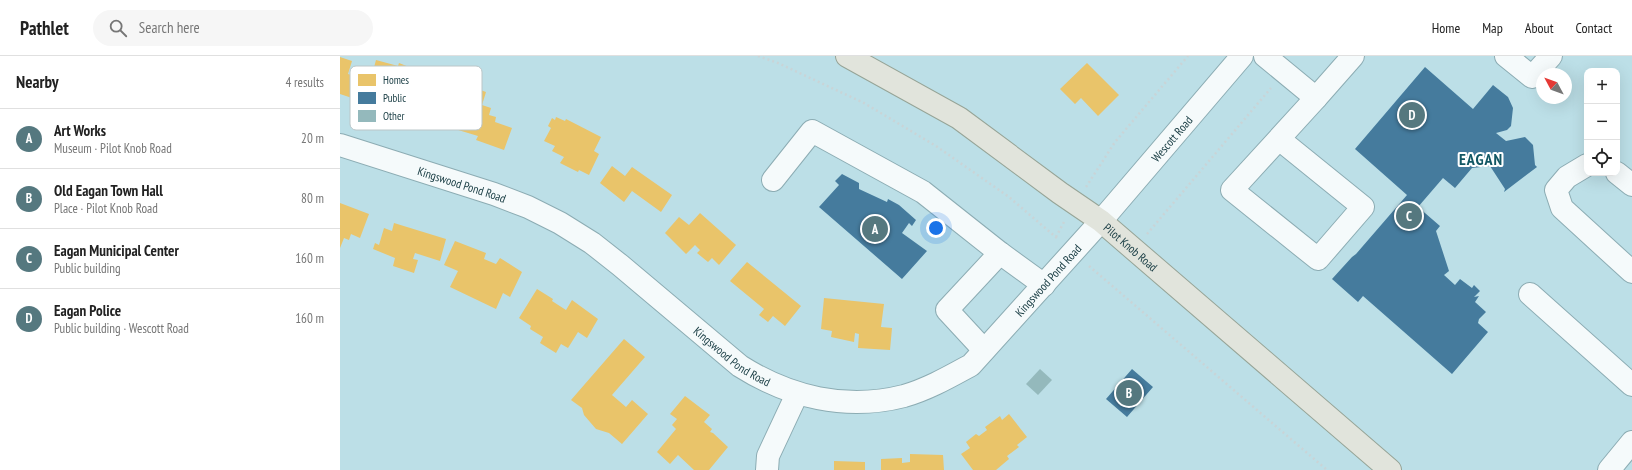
<!DOCTYPE html>
<html lang="en">
<head>
<meta charset="utf-8">
<style>
	:root { --surface:#fff; --page:#f6f6f6; --text:#222; --muted:#767676; --line:#e0e0e0; --accent:#55787f }
	body { margin:0; font-family:"PT Sans Narrow",sans-serif; background:var(--page); color:var(--text) }
	.controls { position:absolute; right:12px; top:12px; display:grid; overflow:hidden; border-radius:8px; box-shadow:0 4px 16px #0002 }
	.controls button { width:36px; height:36px; display:grid; place-items:center; padding:0; border:0; border-bottom:1px solid var(--line); background:var(--surface); color:var(--text); font:20px sans-serif }
	.compass { position:absolute; left:1196px; top:12px; width:36px; height:36px; border-radius:50%; background:var(--surface); box-shadow:0 4px 16px #0002; rotate:311deg }
	.you { position:absolute; left:596px; top:172px; width:14px; height:14px; margin:-10px; border:3px solid #fff; border-radius:50%; background:#1a73e8; box-shadow:0 0 0 6px #1a73e833 }
	.badge { display:grid; place-items:center; width:26px; height:26px; border-radius:50%; background:var(--accent); color:#fff; font-size:13px; font-weight:700 }
	.pin { position:absolute; translate:-50% -50%; border:2px solid #fff; box-shadow:0 1px 4px #0006 }
	.list { margin:0; padding:0; list-style:none }
	h2 { display:flex; justify-content:space-between; align-items:center; height:52px; margin:0; padding:0 16px; font-size:17px }
	h2 small { font-size:13px; font-weight:400; color:var(--muted) }
	.list li { display:grid; grid-template-columns:26px 1fr auto; gap:12px; align-items:center; box-sizing:border-box; height:60px; padding:0 16px; border-top:1px solid var(--line) }
	.list b { display:block; font-size:15px; white-space:nowrap }
	.list p { margin:0; font-size:13px; white-space:nowrap; color:var(--muted) }
	.list em { font-size:13px; font-style:normal; color:var(--muted) }
	.icon { flex:none; width:22px; height:22px; fill:none; stroke:currentColor; stroke-width:2; stroke-linecap:round; stroke-linejoin:round }
	.map { position:relative; flex:none; width:1292px; height:414px; overflow:hidden }
	header { display:flex; align-items:center; gap:24px; box-sizing:border-box; height:56px; padding:0 20px; background:var(--surface); border-bottom:1px solid var(--line) }
	header strong { font-size:19px }
	nav { display:flex; gap:22px; margin-inline-start:auto; font-size:14px }
	.search { width:280px; height:36px; background:var(--page); display:flex; align-items:center; gap:10px; box-sizing:border-box; padding:0 14px; border-radius:22px; color:var(--muted); font-size:15px }
	main { display:flex }
	aside { flex:1; background:var(--surface) }
	.map>svg:first-child { display:block }
	.homes { fill:#e9c46a }
	.public { fill:#457b9d }
	.building { fill:#94b9bc }
	.lines { fill:none; stroke-linecap:round; stroke-linejoin:round }
	.minor-casing { stroke:#8cacb3; stroke-width:24 }
	.major-casing { stroke:#96a497; stroke-width:24 }
	.path { stroke:#c9d4d7; stroke-width:2.5; stroke-dasharray:2 3; stroke-linecap:butt }
	.minor { stroke:#f5fafb; stroke-width:22 }
	.major { stroke:#e1e4dc; stroke-width:22 }
	.labels { text-anchor:middle; dominant-baseline:central; stroke-width:4; stroke-linejoin:round; paint-order:stroke }
	.street-label { font-size:12px; fill:#1d4047; stroke:#fff }
	.district-label { font-size:16px; font-weight:bold; letter-spacing:1px; fill:#125764; stroke:#fff }
	.key { fill:#fff; stroke:#bbc6c8; stroke-width:1 }
	.key-label { font-size:11px; fill:#1d4047 }
</style>
</head>
<body>
<header>
<strong>Pathlet</strong>
<div class="search"><svg class="icon" aria-label="search" viewBox="0 0 24 24"><circle cx="10" cy="10" r="6"/><path d="M15 15l6 6"/></svg>Search here</div>
<nav><a>Home</a><a>Map</a><a>About</a><a>Contact</a></nav>
</header>
<main>
<aside>
<h2>Nearby<small>4 results</small></h2>
<ul class="list">
<li><span class="badge">A</span><div><b>Art Works</b><p>Museum · Pilot Knob Road</p></div><em>20 m</em></li>
<li><span class="badge">B</span><div><b>Old Eagan Town Hall</b><p>Place · Pilot Knob Road</p></div><em>80 m</em></li>
<li><span class="badge">C</span><div><b>Eagan Municipal Center</b><p>Public building</p></div><em>160 m</em></li>
<li><span class="badge">D</span><div><b>Eagan Police</b><p>Public building · Wescott Road</p></div><em>160 m</em></li>
</ul>
</aside>
<div class="map">
<svg width="1292" height="414" viewBox="0 0 1292 414">
	<rect width="100%" height="100%" fill="#bcdfe7"/>
	<path class="homes" d="M 0,1 L 12,5 L 8,18 L 18,21 L 12,42 L 0,38 Z
		M 36,4 L 58,10 L 59,7 L 84,17 L 77,41 L 94,46 L 88,67 L 54,59 L 59,40 L 37,35 L 38,32 L 29,30 Z
		M 747,7 L 779,39 L 758,60 L 741,42 L 735,48 L 720,33 Z
		M 132,31 L 146,36 L 142,49 L 151,52 L 149,59 L 156,61 L 155,66 L 172,72 L 164,94 L 136,84 L 138,80 L 105,70 L 107,67 L 104,66 L 109,44 L 112,45 L 114,40 L 128,45 Z
		M 216,61 L 225,65 L 226,63 L 261,81 L 254,95 L 259,98 L 249,119 L 239,114 L 238,116 L 220,107 L 224,101 L 212,95 L 215,90 L 204,85 L 211,72 L 208,70 L 212,62 L 215,64 Z
		M 272,110 L 285,120 L 292,111 L 332,139 L 321,156 L 292,135 L 284,146 L 260,127 Z
		M 0,147 L 29,158 L 20,182 L 11,178 L 9,184 L 4,182 L 0,192 Z
		M 360,157 L 396,189 L 379,209 L 372,202 L 368,206 L 357,197 L 360,194 L 355,189 L 346,198 L 325,177 L 339,161 L 349,169 Z
		M 54,167 L 106,183 L 100,205 L 75,197 L 73,203 L 78,204 L 74,217 L 53,210 L 55,202 L 33,193 L 35,187 L 39,189 L 44,172 L 52,175 Z
		M 115,185 L 146,197 L 144,203 L 156,208 L 160,202 L 182,216 L 170,241 L 163,237 L 156,253 L 110,231 L 118,215 L 104,209 Z
		M 407,206 L 461,250 L 445,270 L 433,260 L 428,266 L 419,259 L 424,253 L 390,225 Z
		M 197,233 L 213,243 L 212,245 L 226,254 L 232,244 L 258,263 L 247,282 L 238,276 L 228,292 L 221,288 L 216,297 L 200,287 L 203,281 L 190,273 L 191,270 L 179,262 Z
		M 484,242 L 544,248 L 541,271 L 552,272 L 550,294 L 518,292 L 519,278 L 515,277 L 514,286 L 491,281 L 492,275 L 481,273 Z
		M 284,283 L 305,301 L 272,339 L 286,351 L 292,344 L 308,358 L 282,388 L 269,377 L 256,373 L 244,359 L 242,352 L 231,344 Z
		M 345,340 L 370,359 L 364,366 L 372,373 L 370,376 L 373,377 L 388,391 L 369,414 L 354,414 L 338,399 L 330,408 L 317,396 L 336,373 L 332,369 L 337,363 L 330,358 Z
		M 669,358 L 687,381 L 677,389 L 679,391 L 667,400 L 669,403 L 656,414 L 633,414 L 621,398 L 630,392 L 626,386 L 636,378 L 639,380 L 647,374 L 645,371 L 660,360 L 662,364 Z
		M 570,398 L 603,399 L 604,414 L 541,414 L 541,403 L 562,402 L 562,407 L 570,406 Z
		M 494,405 L 525,406 L 525,414 L 494,414 Z"/>
	<path class="public" d="M 1085,11 L 1133,53 L 1153,29 L 1168,41 L 1173,52 L 1171,70 L 1167,74 L 1156,77 L 1166,85 L 1185,81 L 1193,89 L 1195,109 L 1197,111 L 1164,136 L 1165,133 L 1150,110 L 1132,112 L 1115,132 L 1103,122 L 1078,151 L 1100,170 L 1096,175 L 1109,215 L 1104,219 L 1115,229 L 1120,223 L 1132,232 L 1134,229 L 1140,235 L 1134,241 L 1139,240 L 1135,246 L 1146,256 L 1139,263 L 1138,267 L 1148,276 L 1112,318 L 1023,240 L 1018,246 L 992,223 L 1012,201 L 1016,198 L 1067,139 L 1015,93 Z
		M 502,118 L 519,127 L 519,133 L 547,146 L 548,143 L 559,149 L 576,164 L 572,170 L 569,167 L 562,177 L 587,195 L 562,223 L 479,151 L 499,129 L 495,125 Z
		M 792,313 L 813,331 L 787,361 L 766,343 Z"/>
	<path class="building" d="M 700,313 L 712,324 L 698,339 L 686,328 Z"/>
	<g class="lines">
		<g class="minor-casing">
			<g id="minor">
				<path d="M 925,0 L 976,42 L 1013,0"/>
				<path d="M 1166,0 L 1192,21 L 1211,0"/>
				<path d="M 939,83 L 1023,151 L 978,203 L 892,134 L 976,42"/>
				<path id="s1" d="M 0,89 L 154,138 L 188,151 L 220,167 L 252,187 L 280,209 L 400,310 C 449,341 506,355 564,340 C 588,333 609,321 631,309 L 761,165 L 902,0"/>
				<path d="M 1247,109 L 1227,121 L 1216,134 L 1222,152 L 1292,216"/>
				<path d="M 1277,117 L 1292,129"/>
				<path d="M 433,124 L 472,75 L 583,136 L 660,197 L 704,229"/>
				<path d="M 1190,238 L 1292,329"/>
				<path d="M 644,294 L 607,254 L 660,197"/>
				<path d="M 427,414 L 428,400 L 457,338"/>
				<path d="M 1269,414 L 1292,386"/>
			</g>
		</g>
		<g class="major-casing">
			<g id="major">
				<path id="s2" d="M 507,0 L 619,62 L 720,137 L 761,165 L 1050,414"/>
			</g>
		</g>
		<path class="path" d="M 418,0 L 438,7 L 524,47 L 596,90 L 669,141 L 718,183
			M 746,131 L 775,86 L 848,0
			M 807,178 L 931,32
			M 716,181 L 724,166
			M 749,210 L 987,414"/>
		<use href="#minor" class="minor"/>
		<use href="#major" class="major"/>
	</g>
	<g class="labels">
		<g class="street-label">
			<text stroke="none"><textPath href="#s1" startOffset="1012">Wescott Road</textPath></text>
			<text stroke="none"><textPath href="#s1" startOffset="128">Kingswood Pond Road</textPath></text>
			<text stroke="none"><textPath href="#s2" startOffset="343">Pilot Knob Road</textPath></text>
			<text stroke="none"><textPath href="#s1" startOffset="824">Kingswood Pond Road</textPath></text>
			<text stroke="none"><textPath href="#s1" startOffset="452">Kingswood Pond Road</textPath></text>
		</g>
		<g class="district-label">
			<text x="1141" y="103">EAGAN</text>
		</g>
	</g>
	<rect x="10" y="10" width="132" height="64" rx="6" class="key"/>
	<rect x="18" y="18" width="18" height="12" fill="#e9c46a"/>
	<rect x="18" y="36" width="18" height="12" fill="#457b9d"/>
	<rect x="18" y="54" width="18" height="12" fill="#94b9bc"/>
	<g class="key-label">
		<text x="43" y="28">Homes</text>
		<text x="43" y="46">Public</text>
		<text x="43" y="64">Other</text>
	</g>
</svg>
<div class="controls">
<button>+</button>
<button>−</button>
<button><svg class="icon" aria-label="locate" viewBox="0 0 24 24"><circle cx="12" cy="12" r="6"/><path d="M12 2v4M12 18v4M2 12h4M18 12h4"/></svg></button>
</div>
<svg class="compass" viewBox="-18 -18 36 36"><path d="M0-13l5 13h-10z" fill="#e53935"/><path d="M0 13l5-13h-10z" fill="#767676"/></svg>
<div class="you"></div>
<div class="pin badge" style="left:535px;top:173px">A</div>
<div class="pin badge" style="left:789px;top:337px">B</div>
<div class="pin badge" style="left:1069px;top:160px">C</div>
<div class="pin badge" style="left:1072px;top:59px">D</div>
</div>
</main>
</body>
</html>
